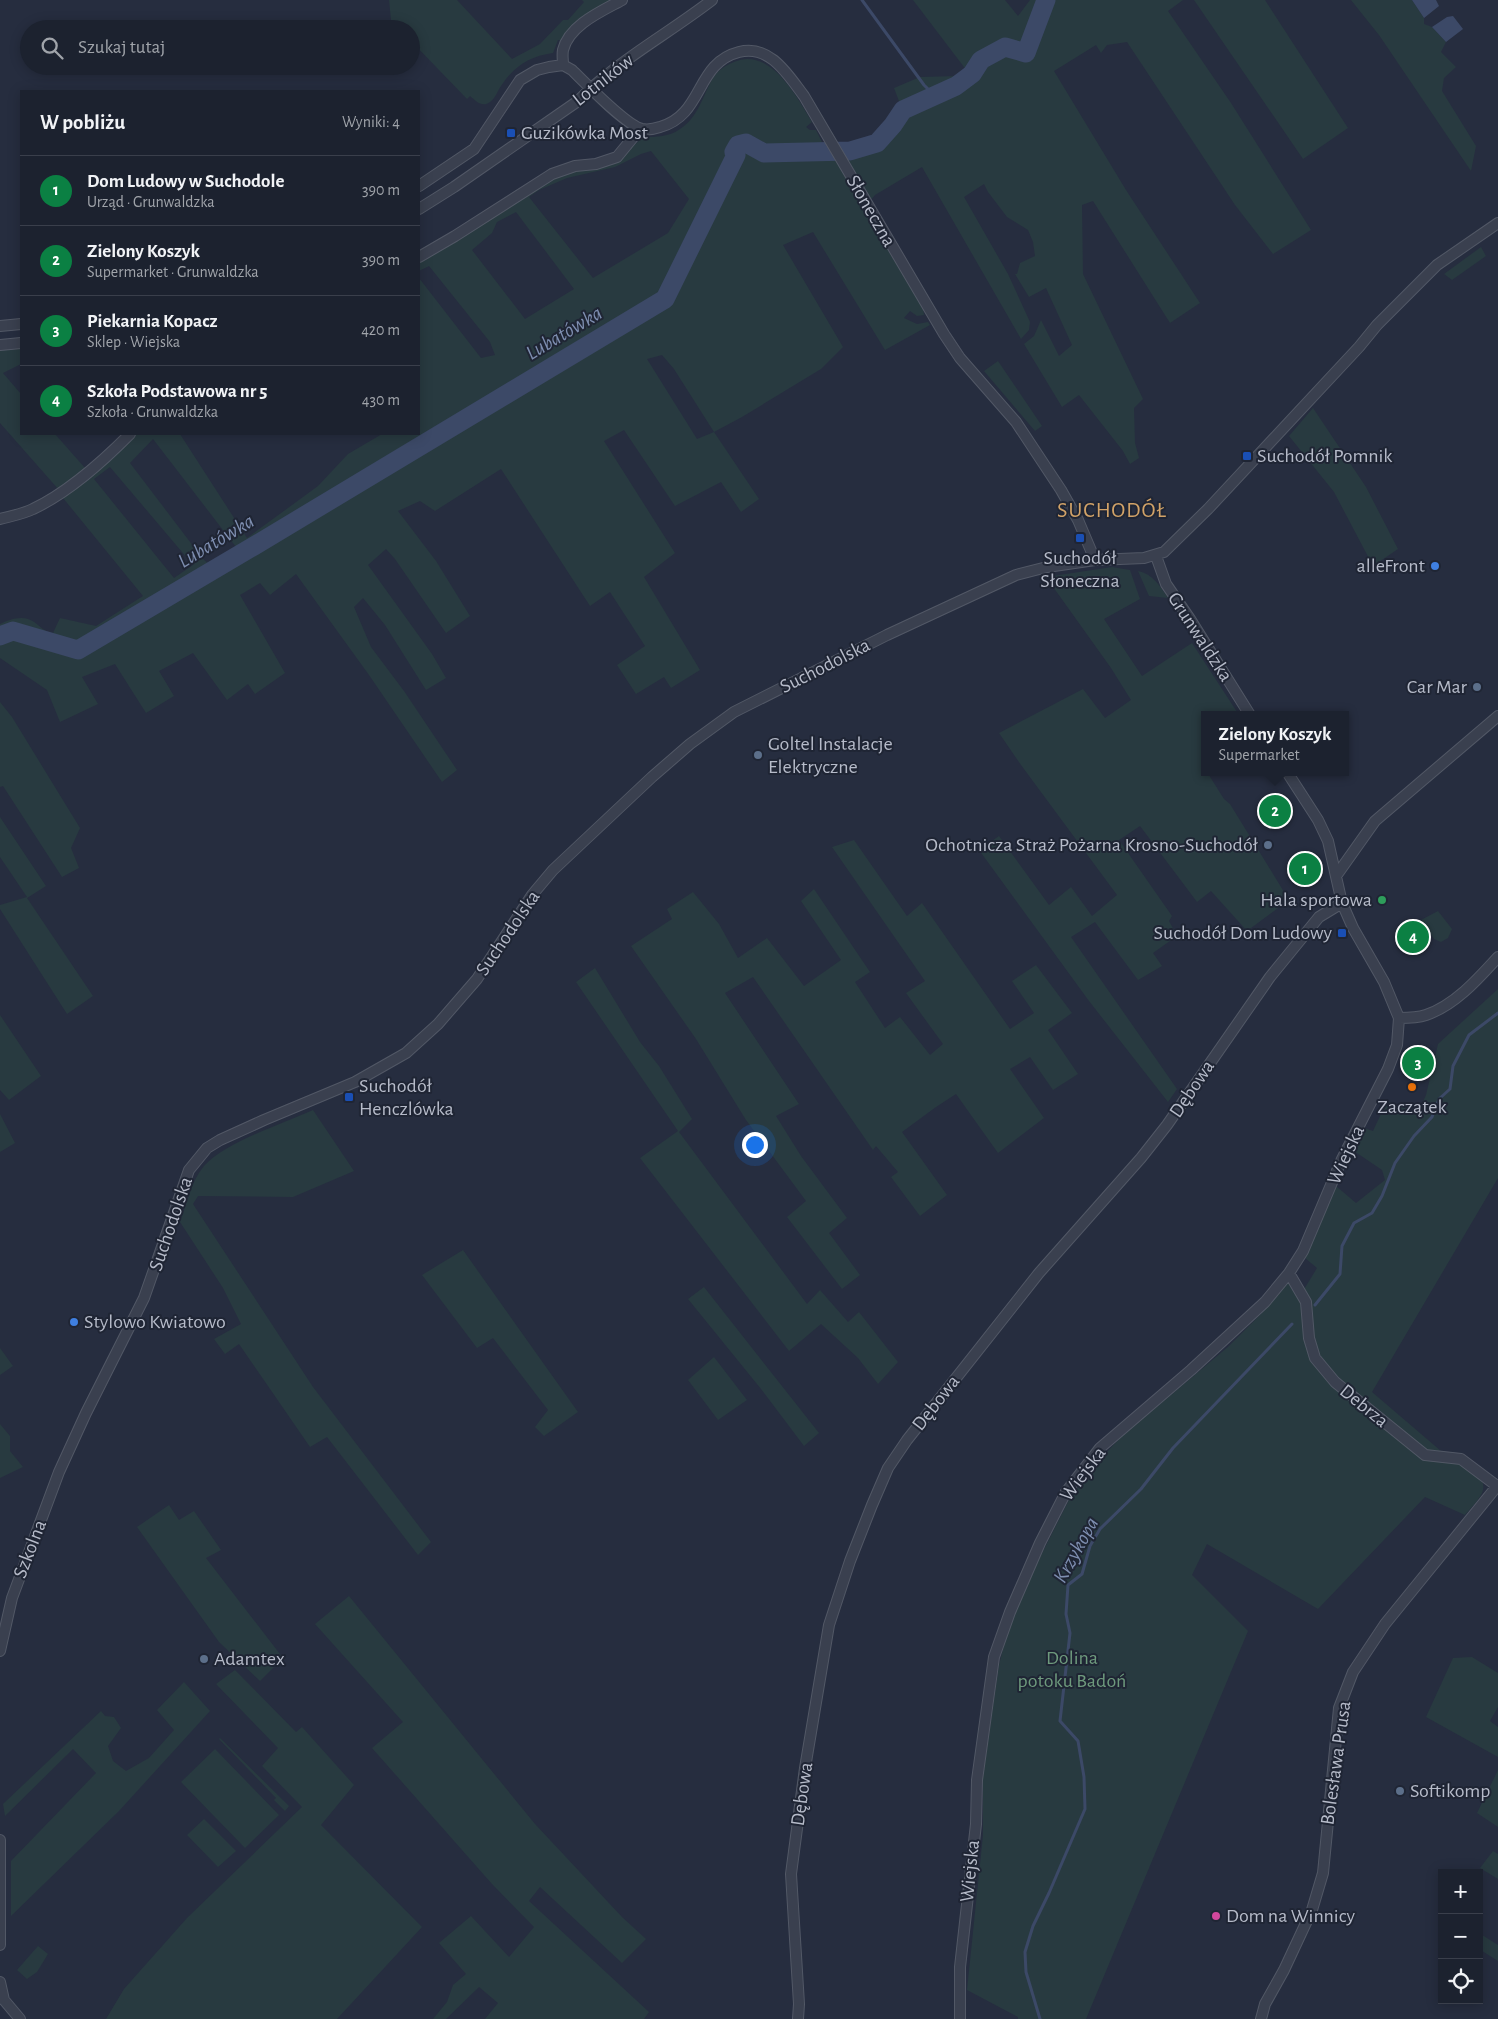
<!DOCTYPE html>
<html lang="pl">
<head>
<meta charset="utf-8">
<style>
	:root { --surface:#1c222f; --page:#252a37; --text:#f1f3f6; --muted:#a0a4aa; --line:#3a3f4b; --accent:#0b8043 }
	body { margin:0; font-family:"Alegreya Sans",sans-serif; background:var(--page); color:var(--text) }
	.controls { position:absolute; right:15px; bottom:15px; display:grid; overflow:hidden; border-radius:0px; box-shadow:0 2px 12px #0003 }
	.controls button { width:45px; height:45px; display:grid; place-items:center; padding:0; border:0; border-bottom:1px solid var(--line); background:var(--surface); color:var(--text); font:25px sans-serif }
	.you { position:absolute; left:754px; top:1144px; width:18px; height:18px; margin:-12px; border:4px solid #fff; border-radius:50%; background:#1a73e8; box-shadow:0 0 0 8px #1a73e833 }
	.badge { display:grid; place-items:center; width:32px; height:32px; border-radius:50%; background:var(--accent); color:#fff; font-size:16px; font-weight:700 }
	.pin { position:absolute; translate:-50% -50%; border:2px solid #fff; box-shadow:0 1px 5px #0006 }
	.popup { position:absolute; left:1201px; top:711px; width:148px; height:65px; box-sizing:border-box; display:grid; place-content:center; border-radius:0px; background:var(--surface); filter:drop-shadow(0 1px 4px #0005); font-size:16px; white-space:nowrap; color:var(--muted) }
	.popup b { font-size:19px; color:var(--text) }
	.popup::after { content:''; position:absolute; left:50%; top:100%; margin-left:-10px; border:10px solid transparent; border-top-color:var(--surface) }
	.list { margin:0; padding:0; list-style:none }
	h2 { display:flex; justify-content:space-between; align-items:center; height:65px; margin:0; padding:0 20px; font-size:21px }
	h2 small { font-size:16px; font-weight:400; color:var(--muted) }
	.list li { display:grid; grid-template-columns:32px 1fr auto; gap:15px; align-items:center; box-sizing:border-box; height:70px; padding:0 20px; border-top:1px solid var(--line) }
	.list b { display:block; font-size:19px; white-space:nowrap }
	.list p { margin:0; font-size:16px; white-space:nowrap; color:var(--muted) }
	.list em { font-size:16px; font-style:normal; color:var(--muted) }
	.icon { flex:none; width:28px; height:28px; fill:none; stroke:currentColor; stroke-width:2; stroke-linecap:round; stroke-linejoin:round }
	.map { position:relative; flex:none; width:1498px; height:2019px; overflow:hidden }
	.search { position:absolute; background:var(--surface); box-shadow:0 2px 12px #0003; left:20px; top:20px; width:400px; height:55px; display:flex; align-items:center; gap:12px; box-sizing:border-box; padding:0 18px; border-radius:28px; color:var(--muted); font-size:19px }
	.panel { position:absolute; background:var(--surface); box-shadow:0 2px 12px #0003; left:20px; top:90px; width:400px; height:345px; border-radius:0px }
	.map>svg:first-child { display:block }
	.green { fill:#283a40; fill-rule:evenodd }
	.water { fill:#3c4967 }
	.lines { fill:none; stroke-linecap:round; stroke-linejoin:round }
	.stream { stroke:#3c4967; stroke-width:3 }
	.river { stroke:#3c4967; stroke-width:19 }
	.minor-casing { stroke:#525866; stroke-width:12 }
	.minor { stroke:#3a404f; stroke-width:10 }
	.transit-dot { fill:#1a4fb4; stroke:#1f2534; stroke-width:2 }
	.shop-dot { fill:#3f7fe0; stroke:#1f2534; stroke-width:2 }
	.service-dot { fill:#5c6f8a; stroke:#1f2534; stroke-width:2 }
	.leisure-dot { fill:#2e9e5b; stroke:#1f2534; stroke-width:2 }
	.food-dot { fill:#e8710a; stroke:#1f2534; stroke-width:2 }
	.hotel-dot { fill:#d1479c; stroke:#1f2534; stroke-width:2 }
	.labels { text-anchor:middle; dominant-baseline:central; stroke-width:4; stroke-linejoin:round; paint-order:stroke }
	.street-label { font-size:20px; fill:#b6bbc9; stroke:#1f2534 }
	.poi-label { font-size:20px; fill:#b6bbc9; stroke:#1f2534; text-anchor:start }
	.park-label { font-size:20px; fill:#6e9a7d; stroke:#1f2534 }
	.water-label { font-size:21px; font-style:italic; fill:#7e8eb0; stroke:#1f2534 }
	.quarter-label { font-size:22px; letter-spacing:1px; fill:#d2a368; stroke:#1f2534 }
</style>
</head>
<body>
<div class="map">
<svg width="1498" height="2019" viewBox="0 0 1498 2019">
	<rect width="100%" height="100%" fill="#262d3f"/>
	<path class="green" d="M 389,0 L 457,0 L 512,59 L 540,44 L 563,20 L 568,20 L 584,2 L 582,0 L 615,0 L 563,41 L 558,40 L 553,53 C 530,56 514,66 501,86 C 498,90 495,99 490,102 C 482,108 476,101 470,96 L 467,99 L 411,41 L 411,29 L 400,29 L 391,20 Z
		M 913,0 L 1005,0 L 1018,16 L 1030,0 L 1183,0 L 1168,11 L 1231,103 L 1311,230 L 1273,254 L 1235,205 L 1127,42 L 1107,45 L 1101,53 L 1096,45 L 1054,71 L 1126,190 L 1200,303 L 1170,323 L 1093,201 L 1082,205 L 1083,274 L 1143,399 L 1134,408 L 1135,443 L 1139,458 L 1130,464 L 1123,451 L 1079,395 L 1062,407 L 1024,344 L 1034,336 L 1041,320 L 1059,356 L 1072,345 L 1046,288 L 1029,297 L 1015,274 L 1017,274 L 1020,263 L 1035,256 L 1033,242 L 1028,230 L 1007,217 L 988,192 L 984,184 L 964,197 L 1008,274 L 1030,322 L 1029,330 L 1021,339 L 922,167 L 875,195 L 863,209 L 923,308 L 924,315 L 917,316 L 910,311 L 904,318 L 917,324 L 928,322 L 930,325 L 885,350 L 813,232 L 783,245 L 843,347 L 821,369 L 742,417 L 714,432 L 759,499 L 741,512 L 721,482 L 675,506 L 624,430 L 604,441 L 675,553 L 644,577 L 700,670 L 671,688 L 664,677 L 636,694 L 617,665 L 645,646 L 610,592 L 590,606 L 501,469 L 435,511 L 420,501 L 398,511 L 436,561 L 470,616 L 446,633 L 395,559 L 386,549 L 368,565 L 432,654 L 446,678 L 426,690 L 385,625 L 363,598 L 354,607 L 371,647 L 404,691 L 457,770 L 442,782 L 369,675 L 296,574 L 270,595 L 260,583 L 240,595 L 285,673 L 255,694 L 248,684 L 227,700 L 193,653 L 159,671 L 174,696 L 146,713 L 115,664 L 82,677 L 98,704 L 60,722 L 47,690 L 0,658 L 0,624 C 8,620 19,616 28,619 C 38,622 42,632 53,633 L 60,618 L 96,626 L 143,596 L 63,498 L 120,451 L 136,434 L 180,434 L 247,538 L 318,486 L 348,454 L 382,434 L 419,434 L 419,278 L 481,358 L 495,355 L 490,342 L 429,266 L 419,271 L 419,261 L 460,239 L 550,180 L 630,149 L 643,137 C 656,137 669,137 680,129 C 698,118 703,95 713,78 C 718,70 726,65 734,62 C 770,46 797,97 812,122 L 806,127 L 810,130 L 816,130 L 825,148 L 836,150 L 876,141 L 902,109 L 894,88 L 920,77 L 959,76 L 967,71 ZM 651,151 L 689,199 L 668,233 L 593,278 L 529,197 L 539,190 L 567,178 L 615,167 L 641,154 ZM 516,212 L 574,289 L 525,319 L 472,250 L 492,233 L 497,222 ZM 662,355 L 674,369 L 714,432 L 697,439 L 647,359 ZM 153,439 L 236,547 L 229,554 L 210,565 L 203,559 L 130,463 ZM 110,467 L 193,565 L 174,578 L 94,479 Z
		M 1194,0 L 1265,0 L 1348,128 L 1303,159 Z
		M 1351,0 L 1412,0 L 1424,18 L 1424,24 L 1432,27 L 1446,42 L 1441,52 L 1456,67 L 1444,78 L 1442,91 L 1476,146 L 1471,171 L 1379,35 Z
		M 1481,247 L 1486,256 L 1452,280 L 1444,274 Z
		M 21,349 L 21,364 L 3,373 L 21,394 L 21,434 L 55,434 L 85,468 L 59,490 L 0,423 L 0,350 Z
		M 998,361 L 1042,426 L 1035,431 L 984,371 Z
		M 1313,408 L 1366,487 L 1398,549 L 1373,566 L 1334,492 L 1289,436 Z
		M 1112,567 L 1130,570 L 1140,599 L 1104,619 L 1142,676 L 1192,643 L 1239,715 L 1205,715 L 1205,762 L 1202,764 L 1205,772 L 1207,772 L 1224,799 L 1230,804 L 1289,900 L 1247,931 L 1211,891 L 1197,902 L 1140,826 L 1119,840 L 1172,916 L 1169,921 L 1177,936 L 1153,953 L 1162,966 L 1138,980 L 1095,922 L 1071,937 L 1177,1089 L 1168,1102 L 1089,1001 L 979,850 L 999,836 L 1049,905 L 1071,887 L 1092,916 L 1117,895 L 1021,765 L 999,733 L 1083,689 L 1105,718 L 1131,700 L 1111,668 L 1046,577 Z
		M 1138,571 C 1153,574 1160,586 1168,598 L 1149,596 Z
		M 0,702 L 12,717 L 80,828 L 71,848 L 79,868 L 62,877 L 3,786 L 0,787 Z
		M 0,817 L 46,886 L 27,898 L 93,996 L 67,1014 L 0,909 L 0,905 L 27,897 L 0,857 Z
		M 854,840 L 907,916 L 922,903 L 1010,1029 L 1034,1013 L 1012,981 L 1036,965 L 1072,1013 L 1048,1030 L 1078,1074 L 1053,1090 L 1030,1057 L 1010,1069 L 1044,1118 L 998,1153 L 956,1094 L 936,1107 L 902,1132 L 947,1195 L 920,1216 L 891,1177 L 898,1172 L 876,1146 L 873,1150 L 753,977 L 725,993 L 799,1104 L 776,1116 L 801,1156 L 847,1218 L 829,1233 L 860,1275 L 842,1289 L 787,1217 L 806,1201 L 746,1120 L 696,1039 L 631,946 L 672,919 L 667,909 L 693,892 L 719,924 L 738,958 L 767,938 L 804,986 L 841,960 L 801,901 L 814,889 L 870,972 L 855,982 L 885,1028 L 900,1017 L 930,1055 L 943,1044 L 906,993 L 925,981 L 832,847 Z
		M 1438,911 L 1452,929 L 1448,938 L 1441,942 L 1434,939 L 1421,920 Z
		M 595,968 L 640,1042 L 659,1066 L 692,1119 L 679,1132 L 807,1304 L 820,1290 L 848,1322 L 859,1312 L 898,1362 L 878,1384 L 858,1358 L 821,1324 L 789,1351 L 640,1158 L 678,1131 L 576,982 Z
		M 1498,989 L 1498,1178 L 1372,1392 L 1455,1463 C 1468,1463 1489,1478 1482,1493 C 1478,1501 1471,1508 1465,1515 L 1425,1497 L 1318,1609 L 1207,1544 L 1192,1575 L 1248,1631 L 1086,2019 L 1018,2019 L 1018,2017 L 967,1990 L 983,1835 L 983,1776 L 999,1665 L 1007,1633 L 1027,1583 L 1070,1498 L 1091,1469 L 1120,1438 L 1229,1346 L 1260,1315 L 1289,1281 L 1300,1296 L 1317,1268 L 1305,1258 L 1336,1186 L 1356,1203 L 1385,1180 L 1382,1170 L 1354,1151 L 1364,1128 L 1373,1131 L 1387,1101 L 1413,1111 L 1419,1110 L 1426,1095 L 1438,1044 Z
		M 0,1015 L 41,1076 L 9,1100 L 0,1090 Z
		M 313,1110 L 354,1171 L 293,1197 L 198,1196 L 193,1204 L 313,1387 L 431,1542 L 418,1555 L 327,1437 L 310,1447 L 239,1344 L 225,1354 L 214,1339 L 241,1324 L 223,1288 L 180,1222 C 187,1204 191,1181 204,1166 C 226,1142 282,1124 313,1110 Z
		M 0,1114 L 15,1143 L 0,1152 Z
		M 463,1250 L 578,1412 L 544,1436 L 535,1427 L 548,1410 L 493,1338 L 477,1348 L 422,1275 Z
		M 704,1287 L 819,1433 L 804,1446 L 761,1389 L 688,1299 Z
		M 0,1348 L 13,1366 L 0,1375 Z
		M 714,1357 L 747,1400 L 718,1420 L 688,1380 Z
		M 0,1424 L 10,1436 L 10,1451 L 23,1467 L 0,1478 Z
		M 169,1505 L 179,1520 L 194,1511 L 221,1550 L 206,1558 L 283,1658 L 260,1681 L 219,1642 L 137,1527 Z
		M 349,1596 L 535,1824 L 622,1917 L 646,1939 L 622,1963 L 540,1887 L 529,1901 L 649,2012 L 644,2019 L 485,2019 L 498,2003 L 479,1987 L 446,2019 L 433,2019 L 447,2002 L 453,1985 L 466,1974 L 439,1943 L 471,1916 L 509,1957 L 534,1927 L 492,1884 L 372,1748 L 403,1722 L 315,1624 Z
		M 1472,1657 L 1498,1673 L 1498,1707 L 1490,1721 L 1498,1727 L 1498,1757 L 1426,1717 L 1453,1658 Z
		M 235,1670 L 296,1732 L 302,1727 L 354,1785 L 321,1825 L 422,1927 L 337,2019 L 106,2019 L 124,1989 L 187,1918 L 302,1807 L 262,1766 L 278,1748 L 216,1684 Z
		M 184,1682 L 210,1711 L 119,1811 L 11,1916 L 11,1861 L 96,1773 L 73,1749 L 5,1816 L 3,1804 L 101,1711 L 105,1716 L 114,1717 L 121,1728 L 108,1746 L 113,1761 L 126,1771 L 149,1758 L 174,1730 L 157,1710 Z
		M 220,1738 L 289,1806 L 285,1811 L 274,1800 L 276,1798 L 219,1739 Z
		M 215,1749 L 279,1815 L 245,1848 L 181,1782 Z
		M 1498,1770 L 1498,1827 L 1477,1813 Z
		M 204,1819 L 236,1851 L 218,1867 L 187,1835 Z
		M 1493,1851 L 1498,1854 L 1498,1879 L 1480,1868 Z
		M 1479,1933 L 1498,1945 L 1498,1961 L 1479,1949 Z
		M 38,1946 L 48,1954 L 37,1972 L 27,1979 L 17,1970 Z"/>
	<path class="water" d="M 1412,0 L 1436,0 L 1439,6 L 1424,18 Z
		M 1453,16 L 1463,29 L 1446,42 L 1432,27 L 1447,17 Z"/>
	<g class="lines">
		<path class="stream" d="M 862,0 L 924,85 L 935,96
			M 1315,1305 L 1340,1274 L 1342,1246 L 1354,1223 L 1372,1213 L 1382,1196 L 1395,1163 L 1414,1136 L 1432,1117 L 1439,1099 L 1450,1089 L 1453,1066 L 1469,1035 L 1498,1013
			M 1040,2019 L 1026,1972 L 1025,1952 L 1033,1926 L 1049,1893 L 1085,1809 L 1084,1777 L 1078,1741 L 1060,1721 L 1070,1633 L 1066,1614 L 1068,1585 L 1082,1574 L 1090,1546 L 1100,1529 L 1141,1489 L 1173,1448 L 1292,1324"/>
		<path class="river" d="M 0,636 L 13,631 L 78,650 L 254,546 L 665,299 L 736,155 L 734,152 L 738,145 L 746,143 L 764,153 L 850,151 L 877,143 L 893,125 L 903,110 L 956,86 L 972,74 L 981,60 L 1005,47 L 1026,53 L 1046,0"/>
		<g class="minor-casing">
			<path id="minor" d="M 563,65 C 563,60 562,55 563,50 C 569,25 602,11 622,0
				M 419,186 L 474,149 L 520,80 L 537,70 L 549,67 L 563,65 L 572,70 C 585,83 627,126 642,129 C 648,130 654,129 660,127 C 704,115 695,63 739,52 C 770,44 788,75 804,96 L 944,334 L 960,358 L 1016,422 L 1061,490 L 1078,520 L 1095,560
				M 419,209 L 454,187 L 578,101 C 617,61 668,34 712,0
				M 419,257 L 455,236 L 552,174 L 575,166 L 596,164 L 617,157 L 640,129
				M 0,326 L 21,324
				M 0,345 L 21,343
				M 0,519 C 11,516 23,514 33,509 C 69,492 102,462 130,434
				M 1156,556 L 1166,584 L 1190,619 L 1250,715
				M 1336,876 L 1375,821 L 1498,716
				M 1399,1018 C 1408,1018 1417,1018 1426,1015 C 1455,1005 1478,979 1498,957
				M 1289,1273 L 1306,1302 L 1309,1338 L 1315,1358 L 1335,1382 L 1425,1455 L 1461,1459 L 1497,1486
				M 0,1651 L 12,1598 L 59,1472 L 86,1413 L 144,1298 L 189,1170 L 207,1148 L 220,1140 L 264,1120 L 355,1082 L 406,1053 L 438,1024 L 477,979 L 532,895 L 553,870 L 652,777 L 690,744 L 734,712 L 887,635 L 1016,575 L 1047,567 L 1095,560 L 1144,558 L 1164,552 L 1208,509 L 1359,347 L 1377,325 L 1437,265 L 1498,223
				M 0,1840 L 0,1945
				M 0,1982 L 4,2000
				M 0,1998 L 4,2000 L 20,2019
				M 798,2019 L 799,2004 L 791,1874 L 805,1768 L 829,1625 L 850,1561 L 872,1505 L 888,1468 L 907,1440 L 1039,1273 L 1141,1158 L 1167,1125 L 1270,977 L 1319,917 L 1342,903
				M 960,2019 L 960,1967 L 976,1824 L 977,1780 L 994,1657 L 1010,1612 L 1040,1543 L 1066,1492 L 1100,1448 L 1191,1370 L 1265,1302 L 1289,1273 L 1303,1251 L 1342,1159 L 1388,1069 L 1397,1045 L 1399,1018 L 1384,982 L 1353,928 L 1342,903 L 1328,841 L 1318,820 L 1287,772
				M 1261,2019 L 1265,2004 L 1284,1970 L 1312,1910 L 1323,1873 L 1339,1708 L 1353,1672 L 1385,1624 L 1498,1485"/>
		</g>
		<use href="#minor" class="minor"/>
	</g>
	<g class="transit-dot">
		<rect x="506" y="128" width="10" height="10" rx="2.5"/>
		<rect x="1242" y="451" width="10" height="10" rx="2.5"/>
		<rect x="1075" y="533" width="10" height="10" rx="2.5"/>
		<rect x="1337" y="928" width="10" height="10" rx="2.5"/>
		<rect x="344" y="1092" width="10" height="10" rx="2.5"/>
	</g>
	<g class="shop-dot">
		<circle cx="1435" cy="566" r="5"/>
		<circle cx="74" cy="1322" r="5"/>
	</g>
	<g class="service-dot">
		<circle cx="1477" cy="687" r="5"/>
		<circle cx="758" cy="755" r="5"/>
		<circle cx="1268" cy="845" r="5"/>
		<circle cx="204" cy="1659" r="5"/>
		<circle cx="1400" cy="1791" r="5"/>
	</g>
	<circle class="leisure-dot" cx="1382" cy="900" r="5"/>
	<circle class="food-dot" cx="1412" cy="1087" r="5"/>
	<circle class="hotel-dot" cx="1216" cy="1916" r="5"/>
	<g class="labels">
		<g class="street-label">
			<text transform="translate(603 80) rotate(-38)">Lotników</text>
			<text transform="translate(871 211) rotate(60)">Słoneczna</text>
			<text transform="translate(1200 637) rotate(57)">Grunwaldzka</text>
			<text transform="translate(825 666) rotate(-27)">Suchodolska</text>
			<text transform="translate(508 933) rotate(-56)">Suchodolska</text>
			<text transform="translate(1192 1089) rotate(-56)">Dębowa</text>
			<text transform="translate(1346 1155) rotate(-65)">Wiejska</text>
			<text transform="translate(171 1224) rotate(-71)">Suchodolska</text>
			<text transform="translate(936 1403) rotate(-52)">Dębowa</text>
			<text transform="translate(1364 1406) rotate(39)">Debrza</text>
			<text transform="translate(1083 1474) rotate(-53)">Wiejska</text>
			<text transform="translate(30 1549) rotate(-69)">Szkolna</text>
			<text transform="translate(1336 1763) rotate(-82)">Bolesława Prusa</text>
			<text transform="translate(802 1794) rotate(-82)">Dębowa</text>
			<text transform="translate(970 1871) rotate(-84)">Wiejska</text>
		</g>
		<g class="poi-label">
			<text x="521" y="133">Guzikówka Most</text>
			<text x="1257" y="456">Suchodół Pomnik</text>
			<text x="1080" y="558" text-anchor="middle">Suchodół<tspan x="1080" dy="23">Słoneczna</tspan></text>
			<text x="1425" y="566" text-anchor="end">alleFront</text>
			<text x="1467" y="687" text-anchor="end">Car Mar</text>
			<text x="768" y="744">Goltel Instalacje<tspan x="768" dy="23">Elektryczne</tspan></text>
			<text x="1258" y="845" text-anchor="end">Ochotnicza Straż Pożarna Krosno-Suchodół</text>
			<text x="1372" y="900" text-anchor="end">Hala sportowa</text>
			<text x="1332" y="933" text-anchor="end">Suchodół Dom Ludowy</text>
			<text x="359" y="1086">Suchodół<tspan x="359" dy="23">Henczlówka</tspan></text>
			<text x="1412" y="1107" text-anchor="middle">Zaczątek</text>
			<text x="84" y="1322">Stylowo Kwiatowo</text>
			<text x="214" y="1659">Adamtex</text>
			<text x="1410" y="1791">Softikomp</text>
			<text x="1226" y="1916">Dom na Winnicy</text>
		</g>
		<g class="park-label">
			<text x="1072" y="1658">Dolina<tspan x="1072" dy="23">potoku Badoń</tspan></text>
		</g>
		<g class="water-label">
			<text transform="translate(564 333) rotate(-31)">Lubatówka</text>
			<text transform="translate(216 541) rotate(-31)">Lubatówka</text>
			<text transform="translate(1076 1550) rotate(-61)">Krzykopa</text>
		</g>
		<g class="quarter-label">
			<text x="1112" y="510">SUCHODÓŁ</text>
		</g>
	</g>
</svg>
<div class="controls">
<button>+</button>
<button>−</button>
<button><svg class="icon" aria-label="locate" viewBox="0 0 24 24"><circle cx="12" cy="12" r="6"/><path d="M12 2v4M12 18v4M2 12h4M18 12h4"/></svg></button>
</div>
<div class="you"></div>
<div class="pin badge" style="left:1305px;top:869px">1</div>
<div class="pin badge" style="left:1275px;top:811px">2</div>
<div class="popup"><b>Zielony Koszyk</b>Supermarket</div>
<div class="pin badge" style="left:1418px;top:1063px">3</div>
<div class="pin badge" style="left:1413px;top:937px">4</div>
<div class="search"><svg class="icon" aria-label="search" viewBox="0 0 24 24"><circle cx="10" cy="10" r="6"/><path d="M15 15l6 6"/></svg>Szukaj tutaj</div>
<section class="panel">
<h2>W pobliżu<small>Wyniki: 4</small></h2>
<ul class="list">
<li><span class="badge">1</span><div><b>Dom Ludowy w Suchodole</b><p>Urząd · Grunwaldzka</p></div><em>390 m</em></li>
<li><span class="badge">2</span><div><b>Zielony Koszyk</b><p>Supermarket · Grunwaldzka</p></div><em>390 m</em></li>
<li><span class="badge">3</span><div><b>Piekarnia Kopacz</b><p>Sklep · Wiejska</p></div><em>420 m</em></li>
<li><span class="badge">4</span><div><b>Szkoła Podstawowa nr 5</b><p>Szkoła · Grunwaldzka</p></div><em>430 m</em></li>
</ul>
</section>
</div>
</body>
</html>
